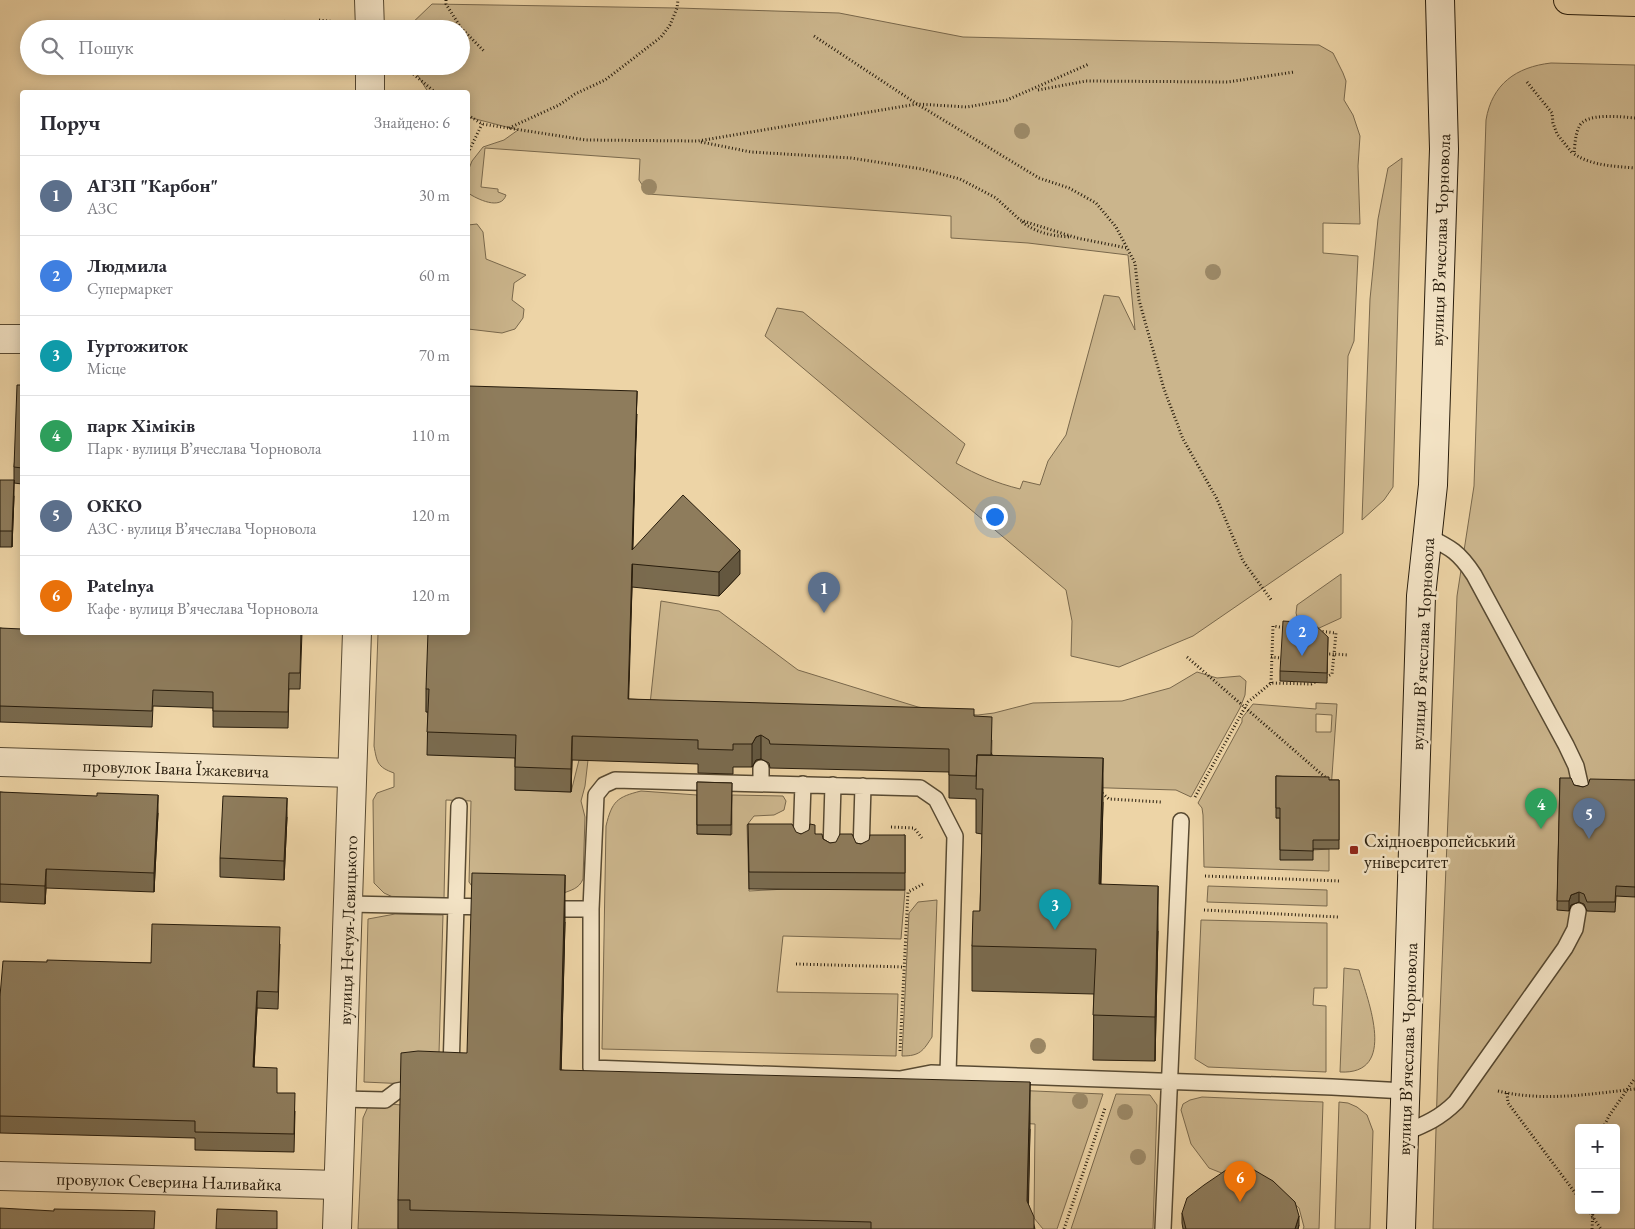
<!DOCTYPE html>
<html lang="uk">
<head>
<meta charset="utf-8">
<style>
	:root { --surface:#fff; --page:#f2f2f3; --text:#2b2b33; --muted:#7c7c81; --line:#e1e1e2; --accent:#8f2418 }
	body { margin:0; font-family:"EB Garamond",serif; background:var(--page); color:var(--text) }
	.controls { position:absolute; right:15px; bottom:15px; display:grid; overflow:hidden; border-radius:5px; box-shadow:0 2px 12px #0003 }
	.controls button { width:45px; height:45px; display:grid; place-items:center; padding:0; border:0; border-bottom:1px solid var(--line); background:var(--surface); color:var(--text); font:25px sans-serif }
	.you { position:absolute; left:994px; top:516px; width:18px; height:18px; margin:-12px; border:4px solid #fff; border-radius:50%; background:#1a73e8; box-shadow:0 0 0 8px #1a73e833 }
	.badge { display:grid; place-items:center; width:32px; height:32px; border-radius:50%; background:var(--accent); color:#fff; font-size:16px; font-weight:700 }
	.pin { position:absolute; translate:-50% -41px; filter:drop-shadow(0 1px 2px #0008) }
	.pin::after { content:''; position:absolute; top:26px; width:18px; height:15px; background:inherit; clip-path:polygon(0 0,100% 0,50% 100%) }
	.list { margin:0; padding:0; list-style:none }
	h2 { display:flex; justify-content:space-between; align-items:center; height:65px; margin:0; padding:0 20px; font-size:21px }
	h2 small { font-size:16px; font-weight:400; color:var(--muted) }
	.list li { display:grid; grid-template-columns:32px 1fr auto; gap:15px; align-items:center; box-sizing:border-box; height:80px; padding:0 20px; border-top:1px solid var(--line) }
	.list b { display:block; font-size:19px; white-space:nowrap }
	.list p { margin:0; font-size:16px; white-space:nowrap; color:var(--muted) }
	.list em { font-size:16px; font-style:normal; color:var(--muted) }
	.icon { flex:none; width:28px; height:28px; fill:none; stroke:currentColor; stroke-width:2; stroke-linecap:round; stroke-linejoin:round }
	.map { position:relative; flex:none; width:1635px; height:1229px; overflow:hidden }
	.search { position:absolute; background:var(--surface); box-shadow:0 2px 12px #0003; left:20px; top:20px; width:450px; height:55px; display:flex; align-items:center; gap:12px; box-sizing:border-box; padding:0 18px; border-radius:28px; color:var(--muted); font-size:19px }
	.panel { position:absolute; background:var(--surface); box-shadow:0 2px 12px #0003; left:20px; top:90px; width:450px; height:545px; border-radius:5px }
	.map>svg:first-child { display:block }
	.green { fill:#cbb58c; stroke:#79684c; fill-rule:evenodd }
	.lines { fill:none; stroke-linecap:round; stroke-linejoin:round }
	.service-casing { stroke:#584a32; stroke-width:18 }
	.minor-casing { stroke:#584a32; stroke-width:30 }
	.secondary-casing { stroke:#271c0c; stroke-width:30 }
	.primary-casing { stroke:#271c0c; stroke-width:30 }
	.path { stroke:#271c0c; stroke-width:3; stroke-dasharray:1 2.5; stroke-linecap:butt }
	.service { stroke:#f3e3c5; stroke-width:15 }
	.minor { stroke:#f3e3c5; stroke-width:28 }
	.secondary { stroke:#f3e3c5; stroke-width:28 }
	.primary { stroke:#edd4a6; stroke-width:28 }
	.tree { fill:#9b8866 }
	.wall { fill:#7a6b4f; stroke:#271c0c }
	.shaded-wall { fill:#635740; stroke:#271c0c }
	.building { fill:#8e7c5c; stroke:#271c0c }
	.poi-dot { fill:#8f2418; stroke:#f3e3c5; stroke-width:2 }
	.labels { text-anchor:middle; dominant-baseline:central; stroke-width:5; stroke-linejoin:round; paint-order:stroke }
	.street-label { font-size:18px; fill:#271c0c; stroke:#f3e3c5 }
	.poi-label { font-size:18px; fill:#271c0c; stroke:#f3e3c5; text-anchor:start }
</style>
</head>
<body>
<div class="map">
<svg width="1635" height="1229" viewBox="0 0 1635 1229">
	<rect width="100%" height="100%" fill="#edd4a6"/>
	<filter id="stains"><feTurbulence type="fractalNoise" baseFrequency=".004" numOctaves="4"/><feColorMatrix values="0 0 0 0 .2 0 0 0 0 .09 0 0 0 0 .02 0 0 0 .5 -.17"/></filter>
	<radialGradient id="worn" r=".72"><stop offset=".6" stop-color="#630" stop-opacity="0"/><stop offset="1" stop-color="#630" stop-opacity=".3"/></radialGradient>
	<path class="green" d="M 432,4 L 677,8 L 839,13 L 963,37 L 1319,45 L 1333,53 L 1343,73 L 1346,81 L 1344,100 L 1353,115 L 1360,136 L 1358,166 L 1360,224 L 1323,223 L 1323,253 L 1358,256 L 1354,341 L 1348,356 L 1343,533 L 1193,636 L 1119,667 L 1071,656 L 1072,621 L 1066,590 L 765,336 L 777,308 L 803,312 L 965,444 L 956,463 C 977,475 996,483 1020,489 L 1023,481 L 1040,485 L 1048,461 L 1066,435 L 1104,295 L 1119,297 L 1135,330 L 1128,255 L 1028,243 L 951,238 L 951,216 L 648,194 L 639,180 L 640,159 L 485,148 L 481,187 L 498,189 L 498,192 L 506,195 C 501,211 477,199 468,193 L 468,171 L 472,161 L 483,147 L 504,140 L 518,130 L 468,117 L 468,92 L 428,92 L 412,66 L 461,66 L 461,29 L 406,29 Z
		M 1551,63 L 1635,65 L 1635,1229 L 1433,1229 L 1438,1063 L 1457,596 L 1474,486 L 1486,120 C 1492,84 1516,67 1551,63 ZM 1579,1128 L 1616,1128 L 1616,1210 L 1579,1210 Z
		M 1402,158 L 1393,487 L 1384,500 L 1362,520 L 1370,299 L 1378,219 L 1388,168 Z
		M 477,224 L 483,232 L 486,259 L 526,275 L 514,283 L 512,300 L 524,309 L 523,318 L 515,329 L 502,333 L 468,329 L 468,225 Z
		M 1341,574 L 1341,618 L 1317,629 L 1312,629 L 1298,620 L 1296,613 L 1297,605 Z
		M 661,601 L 719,611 L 798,670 L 918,707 L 960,714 L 978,715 L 994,713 L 1033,703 L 1122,701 L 1170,688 L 1197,672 L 1217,678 L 1240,676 L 1246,681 L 1245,695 L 1240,708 L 1191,797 L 1176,790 L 1043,786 L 991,800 L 992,740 L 648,723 Z
		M 378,633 L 429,633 L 426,712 L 429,712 L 516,758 L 515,790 L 571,792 L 579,760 L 588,760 L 585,786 L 581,801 L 585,817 L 583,879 C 579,889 571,890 561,894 L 476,892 L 469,882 L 471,801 L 446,800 L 444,899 L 395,898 L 384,893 L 374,883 L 373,800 L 377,793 L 394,787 L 394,773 C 377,767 377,762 374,746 Z
		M 1316,703 L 1337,704 L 1331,790 L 1276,818 L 1280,818 L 1312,860 L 1313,850 L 1329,849 L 1329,871 L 1204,867 L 1203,815 L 1202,808 L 1198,803 L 1242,722 L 1242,718 L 1253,704 L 1316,709 ZM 1316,714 L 1332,715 L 1331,732 L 1316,732 Z
		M 641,791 L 697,795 L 697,834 L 732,834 L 732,795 L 783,796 L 786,801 L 784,810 L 774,815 L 754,816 L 747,825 L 749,891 L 786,889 L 905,890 L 901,939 L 783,936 L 777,992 L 898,994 L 896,1056 L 602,1049 L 606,826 C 612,801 617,797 641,791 Z
		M 1208,886 L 1327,890 L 1327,906 L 1207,902 Z
		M 937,900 L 932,1037 C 923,1051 920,1056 902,1056 L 909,913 L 918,902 Z
		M 395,914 L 443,915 L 439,1053 L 408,1084 L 364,1082 L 368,919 Z
		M 1201,920 L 1327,923 L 1327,988 L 1314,988 L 1313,1005 L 1326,1006 L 1326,1072 L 1208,1067 L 1195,1059 Z
		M 1344,968 L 1359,970 C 1368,1001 1398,1075 1340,1072 Z
		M 1012,1090 L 1103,1094 L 1057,1229 L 1043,1229 L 1034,1218 L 1035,1124 L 969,1121 Z
		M 1116,1094 L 1150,1095 L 1157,1105 L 1153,1229 L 1071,1229 Z
		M 1202,1097 L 1323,1102 L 1319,1229 L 1303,1229 L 1304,1227 L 1299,1208 L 1274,1186 L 1224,1174 L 1209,1168 L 1191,1144 L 1181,1110 L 1183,1104 L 1190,1100 Z
		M 370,1102 L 401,1105 L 398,1229 L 358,1229 L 363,1118 Z
		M 1339,1102 L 1348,1103 L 1357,1107 L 1367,1115 L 1373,1131 L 1370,1229 L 1335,1229 Z"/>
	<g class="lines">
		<g class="service-casing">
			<path id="service" d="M 1427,536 C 1451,548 1459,552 1474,575 L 1566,745 L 1576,766 L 1581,788
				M 761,783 L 761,768
				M 801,842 L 803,784
				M 831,851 L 833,785
				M 861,852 L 863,786
				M 348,904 L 491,907
				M 544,909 L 591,909 L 591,1068 L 900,1079 L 931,1073 L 1332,1087 L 1405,1091
				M 591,909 L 596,795 L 604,785 L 615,780 L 920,788 L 936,799 L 955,836 L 948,1074
				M 449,1072 L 451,1070 L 459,806
				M 341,1099 L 385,1100 L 397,1091 L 419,1087
				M 1404,1133 C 1426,1124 1440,1118 1456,1102 L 1565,948 L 1575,929 L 1578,911
				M 1163,1229 L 1181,821"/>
		</g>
		<g class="minor-casing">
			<g id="minor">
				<path d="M 369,0 L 370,29"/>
				<path d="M 370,66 L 370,92"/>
				<path d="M 0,339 L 22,339"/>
				<path id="s1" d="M 0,762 L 352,773"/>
				<path id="s2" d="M 0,1176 L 338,1185"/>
				<path id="s3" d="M 337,1229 L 357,632"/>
			</g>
		</g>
		<g class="secondary-casing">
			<path id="secondary" d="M 1401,1229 L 1421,596 L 1433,485 L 1444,149 L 1440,0"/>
		</g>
		<g class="primary-casing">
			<path id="primary" d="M 1568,0 L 1635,2"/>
		</g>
		<path class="path" d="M 446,0 L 446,4 L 461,28 L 484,51
			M 319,20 L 336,22
			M 284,21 L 294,29
			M 814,36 L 917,104 L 1039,178 L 1069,188 L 1096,203 L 1116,227 L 1135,263 L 1139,300 L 1164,389 L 1183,439 L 1217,499 L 1243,561 L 1272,601
			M 407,66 L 412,73 L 435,92
			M 1527,82 L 1552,113 L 1553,123 L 1557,134 L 1573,154
			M 1038,90 L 1086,81 L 1228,82 L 1294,72
			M 468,115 L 482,124 L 586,140 L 698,141 L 917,104 L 967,107 L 1007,100 L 1089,64
			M 1635,118 C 1622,117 1585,112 1579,127 C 1575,135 1575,145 1574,154 C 1593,166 1613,166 1635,168
			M 509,128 L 559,105 L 575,94 L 605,80 L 617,71 L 661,37 L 670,25 L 677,8 L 678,0
			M 701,142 L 751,152 L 851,158 L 922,169 L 960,179 L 996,198 L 1020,220 L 1077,238 L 1127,248
			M 468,153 L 482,124
			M 1022,222 C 1037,233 1052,236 1070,237
			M 1319,631 L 1336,633 L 1334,654 L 1326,654
			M 1187,657 L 1326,778
			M 1271,657 L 1281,658
			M 1326,677 L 1332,674 L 1334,654 L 1348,655
			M 1271,683 L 1273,626 L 1286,628
			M 1099,793 L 1102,793 L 1109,799 L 1161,802
			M 1195,797 L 1248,702 L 1271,683 L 1311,684 L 1318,681
			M 891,827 L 914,828 L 922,838
			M 1205,876 L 1340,881
			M 1204,910 L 1338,917
			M 796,964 L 904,967
			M 900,1051 L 908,892 L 925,883
			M 1498,1091 C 1543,1102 1590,1094 1635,1089
			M 1507,1093 L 1508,1103 L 1579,1198
			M 1603,1128 L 1609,1116 L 1635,1078
			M 1588,1210 L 1601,1229
			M 1064,1229 L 1105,1108
			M 1592,1229 L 1593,1210"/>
		<use href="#service" class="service"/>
		<use href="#minor" class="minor"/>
		<use href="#secondary" class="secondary"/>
		<use href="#primary" class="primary"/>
	</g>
	<g class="tree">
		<circle cx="1022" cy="131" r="8"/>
		<circle cx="649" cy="187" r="8"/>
		<circle cx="1213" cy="272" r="8"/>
		<circle cx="1038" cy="1046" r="8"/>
		<circle cx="1080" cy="1101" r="8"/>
		<circle cx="1125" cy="1112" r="8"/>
		<circle cx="1138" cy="1157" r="8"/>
	</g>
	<path class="wall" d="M 22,385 L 22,484 L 14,483 L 14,467 Z
		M 637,414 L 632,549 L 740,574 L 719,596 L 632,587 L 628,699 L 974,716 L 992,755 L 1103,802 L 1101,884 L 1158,931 L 1155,1061 L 1093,1060 L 1094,994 L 972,991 L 972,946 L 980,911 L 982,834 L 976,833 L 976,799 L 949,798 L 949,772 L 770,768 L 769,763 L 761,759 L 756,760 L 752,767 L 733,767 L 733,774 L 698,773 L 698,764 L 572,760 L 571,792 L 515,790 L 515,758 L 427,755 L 428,712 L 426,712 L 426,689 Z
		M 0,480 L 14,496 L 12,547 L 0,547 Z
		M 0,628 L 22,632 L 302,632 L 300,689 L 289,689 L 288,728 L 213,727 L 213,708 L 153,706 L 152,727 L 0,722 Z
		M 1328,637 L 1327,683 L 1280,681 L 1280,671 Z
		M 1276,776 L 1329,780 L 1339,780 L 1339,849 L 1313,849 L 1313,860 L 1280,860 L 1280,818 L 1276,818 Z
		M 1560,778 L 1574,785 L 1583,787 L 1635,780 L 1635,897 L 1616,896 L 1615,912 L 1587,911 L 1584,904 L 1579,902 L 1571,905 L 1569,911 L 1557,910 Z
		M 697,782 L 732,783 L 731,835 L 697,834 Z
		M 0,792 L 158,813 L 154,892 L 46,888 L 45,904 L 0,902 Z
		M 287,817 L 284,880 L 220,877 L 220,858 Z
		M 748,824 L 801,834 L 815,834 L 830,843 L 856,843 L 861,844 L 905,835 L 905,890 L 749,889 Z
		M 565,922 L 561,1070 L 1030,1129 L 1028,1203 L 1035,1229 L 398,1229 L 398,1200 L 467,1053 Z
		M 280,944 L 278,1009 L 257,1008 L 254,1067 L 277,1093 L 295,1111 L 294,1152 L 195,1150 L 195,1138 L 0,1133 L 0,996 L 47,962 L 151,963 Z
		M 1182,1213 L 1299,1225 L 1298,1229 L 1183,1229 L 1182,1223 Z"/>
	<path class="shaded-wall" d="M 637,391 L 632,587 L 628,722 L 628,699 Z
		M 14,480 L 14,496 L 12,547 L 12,531 Z
		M 740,550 L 740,574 L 719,596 L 719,572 Z
		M 761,735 L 761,759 L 756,760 L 752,767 L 752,744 L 756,737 Z
		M 572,736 L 572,760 L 571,792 L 571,769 Z
		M 1103,758 L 1103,802 L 1099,929 L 1099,884 Z
		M 158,795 L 158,813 L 154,892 L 154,873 Z
		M 287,798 L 287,817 L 284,880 L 284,861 Z
		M 46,869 L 46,888 L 45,904 L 45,886 Z
		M 565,875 L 565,922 L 560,1116 L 560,1070 Z
		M 1158,886 L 1158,931 L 1155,1061 L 1155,1017 Z
		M 1579,892 L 1579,902 L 1571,905 L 1569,911 L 1569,901 L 1571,895 Z
		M 257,991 L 257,1008 L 253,1085 L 253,1067 Z
		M 1030,1082 L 1030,1129 L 1028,1229 L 1027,1201 Z
		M 1299,1216 L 1299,1225 L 1298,1229 L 1295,1229 Z"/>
	<path class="building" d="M 17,385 L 22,385 L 22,468 L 14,467 Z
		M 468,386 L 637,391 L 632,550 L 683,495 L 740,550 L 719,572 L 632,564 L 628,699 L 974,709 L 974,716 L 992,717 L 991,755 L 977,755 L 976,776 L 949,775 L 949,749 L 770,744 L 769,740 L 761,735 L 756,737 L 752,744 L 733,744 L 733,750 L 698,749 L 698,740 L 572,736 L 571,769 L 515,767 L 516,735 L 427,732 L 429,689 L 426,689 L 428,632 L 468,632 Z
		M 0,480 L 14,480 L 12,531 L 0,531 Z
		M 1283,621 L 1313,623 L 1328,637 L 1327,673 L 1280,671 Z
		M 0,628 L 22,629 L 22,632 L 301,632 L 300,673 L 289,673 L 288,712 L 213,711 L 213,692 L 153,690 L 152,711 L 0,706 Z
		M 977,755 L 1103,758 L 1099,884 L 1158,886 L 1155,1017 L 1093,1015 L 1096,949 L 972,946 L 973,911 L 980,911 L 983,789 L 976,789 Z
		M 1276,776 L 1329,777 L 1329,780 L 1339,780 L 1339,840 L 1313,840 L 1313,851 L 1280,850 L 1280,808 L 1276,808 Z
		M 1560,778 L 1571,778 L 1574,785 L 1583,787 L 1588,785 L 1590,779 L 1635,780 L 1635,887 L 1616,886 L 1615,902 L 1587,902 L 1584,894 L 1579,892 L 1571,895 L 1569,901 L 1557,901 Z
		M 697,782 L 732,783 L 731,825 L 697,825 Z
		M 0,792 L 97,796 L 97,793 L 158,795 L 154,873 L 46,869 L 45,886 L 0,884 Z
		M 223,796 L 287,798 L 284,861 L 220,858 Z
		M 748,824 L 792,824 L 796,832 L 801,834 L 809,830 L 810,824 L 815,825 L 815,834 L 822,834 L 823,839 L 830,843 L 836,842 L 840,834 L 852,834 L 856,843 L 861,844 L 869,840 L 870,835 L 905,835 L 905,873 L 749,872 Z
		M 472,873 L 565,875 L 560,1070 L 1030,1082 L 1027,1201 L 1034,1217 L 1034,1229 L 871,1229 L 871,1222 L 410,1210 L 410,1200 L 398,1200 L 401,1053 L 418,1051 L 467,1053 Z
		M 152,924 L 280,927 L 278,992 L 257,991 L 253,1067 L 277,1068 L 277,1093 L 295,1093 L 294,1134 L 195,1132 L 195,1121 L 0,1116 L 0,996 L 3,961 L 47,962 L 47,960 L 151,963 Z
		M 1232,1166 L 1249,1167 L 1273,1181 L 1295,1202 L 1299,1216 L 1295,1229 L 1186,1229 L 1182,1213 L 1187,1198 L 1204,1185 Z
		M 0,1208 L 54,1211 L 54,1209 L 155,1211 L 154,1229 L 0,1229 Z
		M 217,1209 L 277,1211 L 277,1229 L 216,1229 Z"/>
	<rect class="poi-dot" x="1349" y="845" width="10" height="10" rx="2.5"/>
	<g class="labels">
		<g class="street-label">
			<text transform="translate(1440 240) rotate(-88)">вулиця Вʼячеслава Чорновола</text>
			<text transform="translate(1422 644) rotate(-87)">вулиця Вʼячеслава Чорновола</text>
			<text stroke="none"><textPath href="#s1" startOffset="176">провулок Івана Їжакевича</textPath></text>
			<text stroke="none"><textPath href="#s3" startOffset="299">вулиця Нечуя-Левицького</textPath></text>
			<text transform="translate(1407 1049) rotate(-88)">вулиця Вʼячеслава Чорновола</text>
			<text stroke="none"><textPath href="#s2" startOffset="169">провулок Северина Наливайка</textPath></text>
		</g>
		<g class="poi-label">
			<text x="1364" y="840">Східноєвропейський<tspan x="1364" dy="21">університет</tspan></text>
		</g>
	</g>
	<rect width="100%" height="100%" filter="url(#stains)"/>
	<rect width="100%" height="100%" fill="url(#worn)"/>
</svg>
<div class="controls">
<button>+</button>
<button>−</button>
</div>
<div class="you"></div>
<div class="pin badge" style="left:824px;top:613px;background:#5c6f8a">1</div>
<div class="pin badge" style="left:1302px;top:656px;background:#3f7fe0">2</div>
<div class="pin badge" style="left:1055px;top:930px;background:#0f9aa8">3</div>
<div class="pin badge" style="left:1541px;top:829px;background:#2e9e5b">4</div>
<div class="pin badge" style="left:1589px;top:839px;background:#5c6f8a">5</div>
<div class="pin badge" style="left:1240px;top:1202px;background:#e8710a">6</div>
<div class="search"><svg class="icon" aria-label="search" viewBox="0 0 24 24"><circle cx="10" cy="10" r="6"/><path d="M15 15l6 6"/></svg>Пошук</div>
<section class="panel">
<h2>Поруч<small>Знайдено: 6</small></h2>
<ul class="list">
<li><span class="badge" style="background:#5c6f8a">1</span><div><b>АГЗП &quot;Карбон&quot;</b><p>АЗС</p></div><em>30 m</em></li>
<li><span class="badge" style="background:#3f7fe0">2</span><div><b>Людмила</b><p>Супермаркет</p></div><em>60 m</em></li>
<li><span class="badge" style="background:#0f9aa8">3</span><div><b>Гуртожиток</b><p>Місце</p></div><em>70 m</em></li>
<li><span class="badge" style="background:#2e9e5b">4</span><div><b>парк Хіміків</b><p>Парк · вулиця Вʼячеслава Чорновола</p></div><em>110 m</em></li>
<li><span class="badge" style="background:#5c6f8a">5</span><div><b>ОККО</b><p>АЗС · вулиця Вʼячеслава Чорновола</p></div><em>120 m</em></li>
<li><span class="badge" style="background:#e8710a">6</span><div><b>Patelnya</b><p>Кафе · вулиця Вʼячеслава Чорновола</p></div><em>120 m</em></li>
</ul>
</section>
</div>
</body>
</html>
